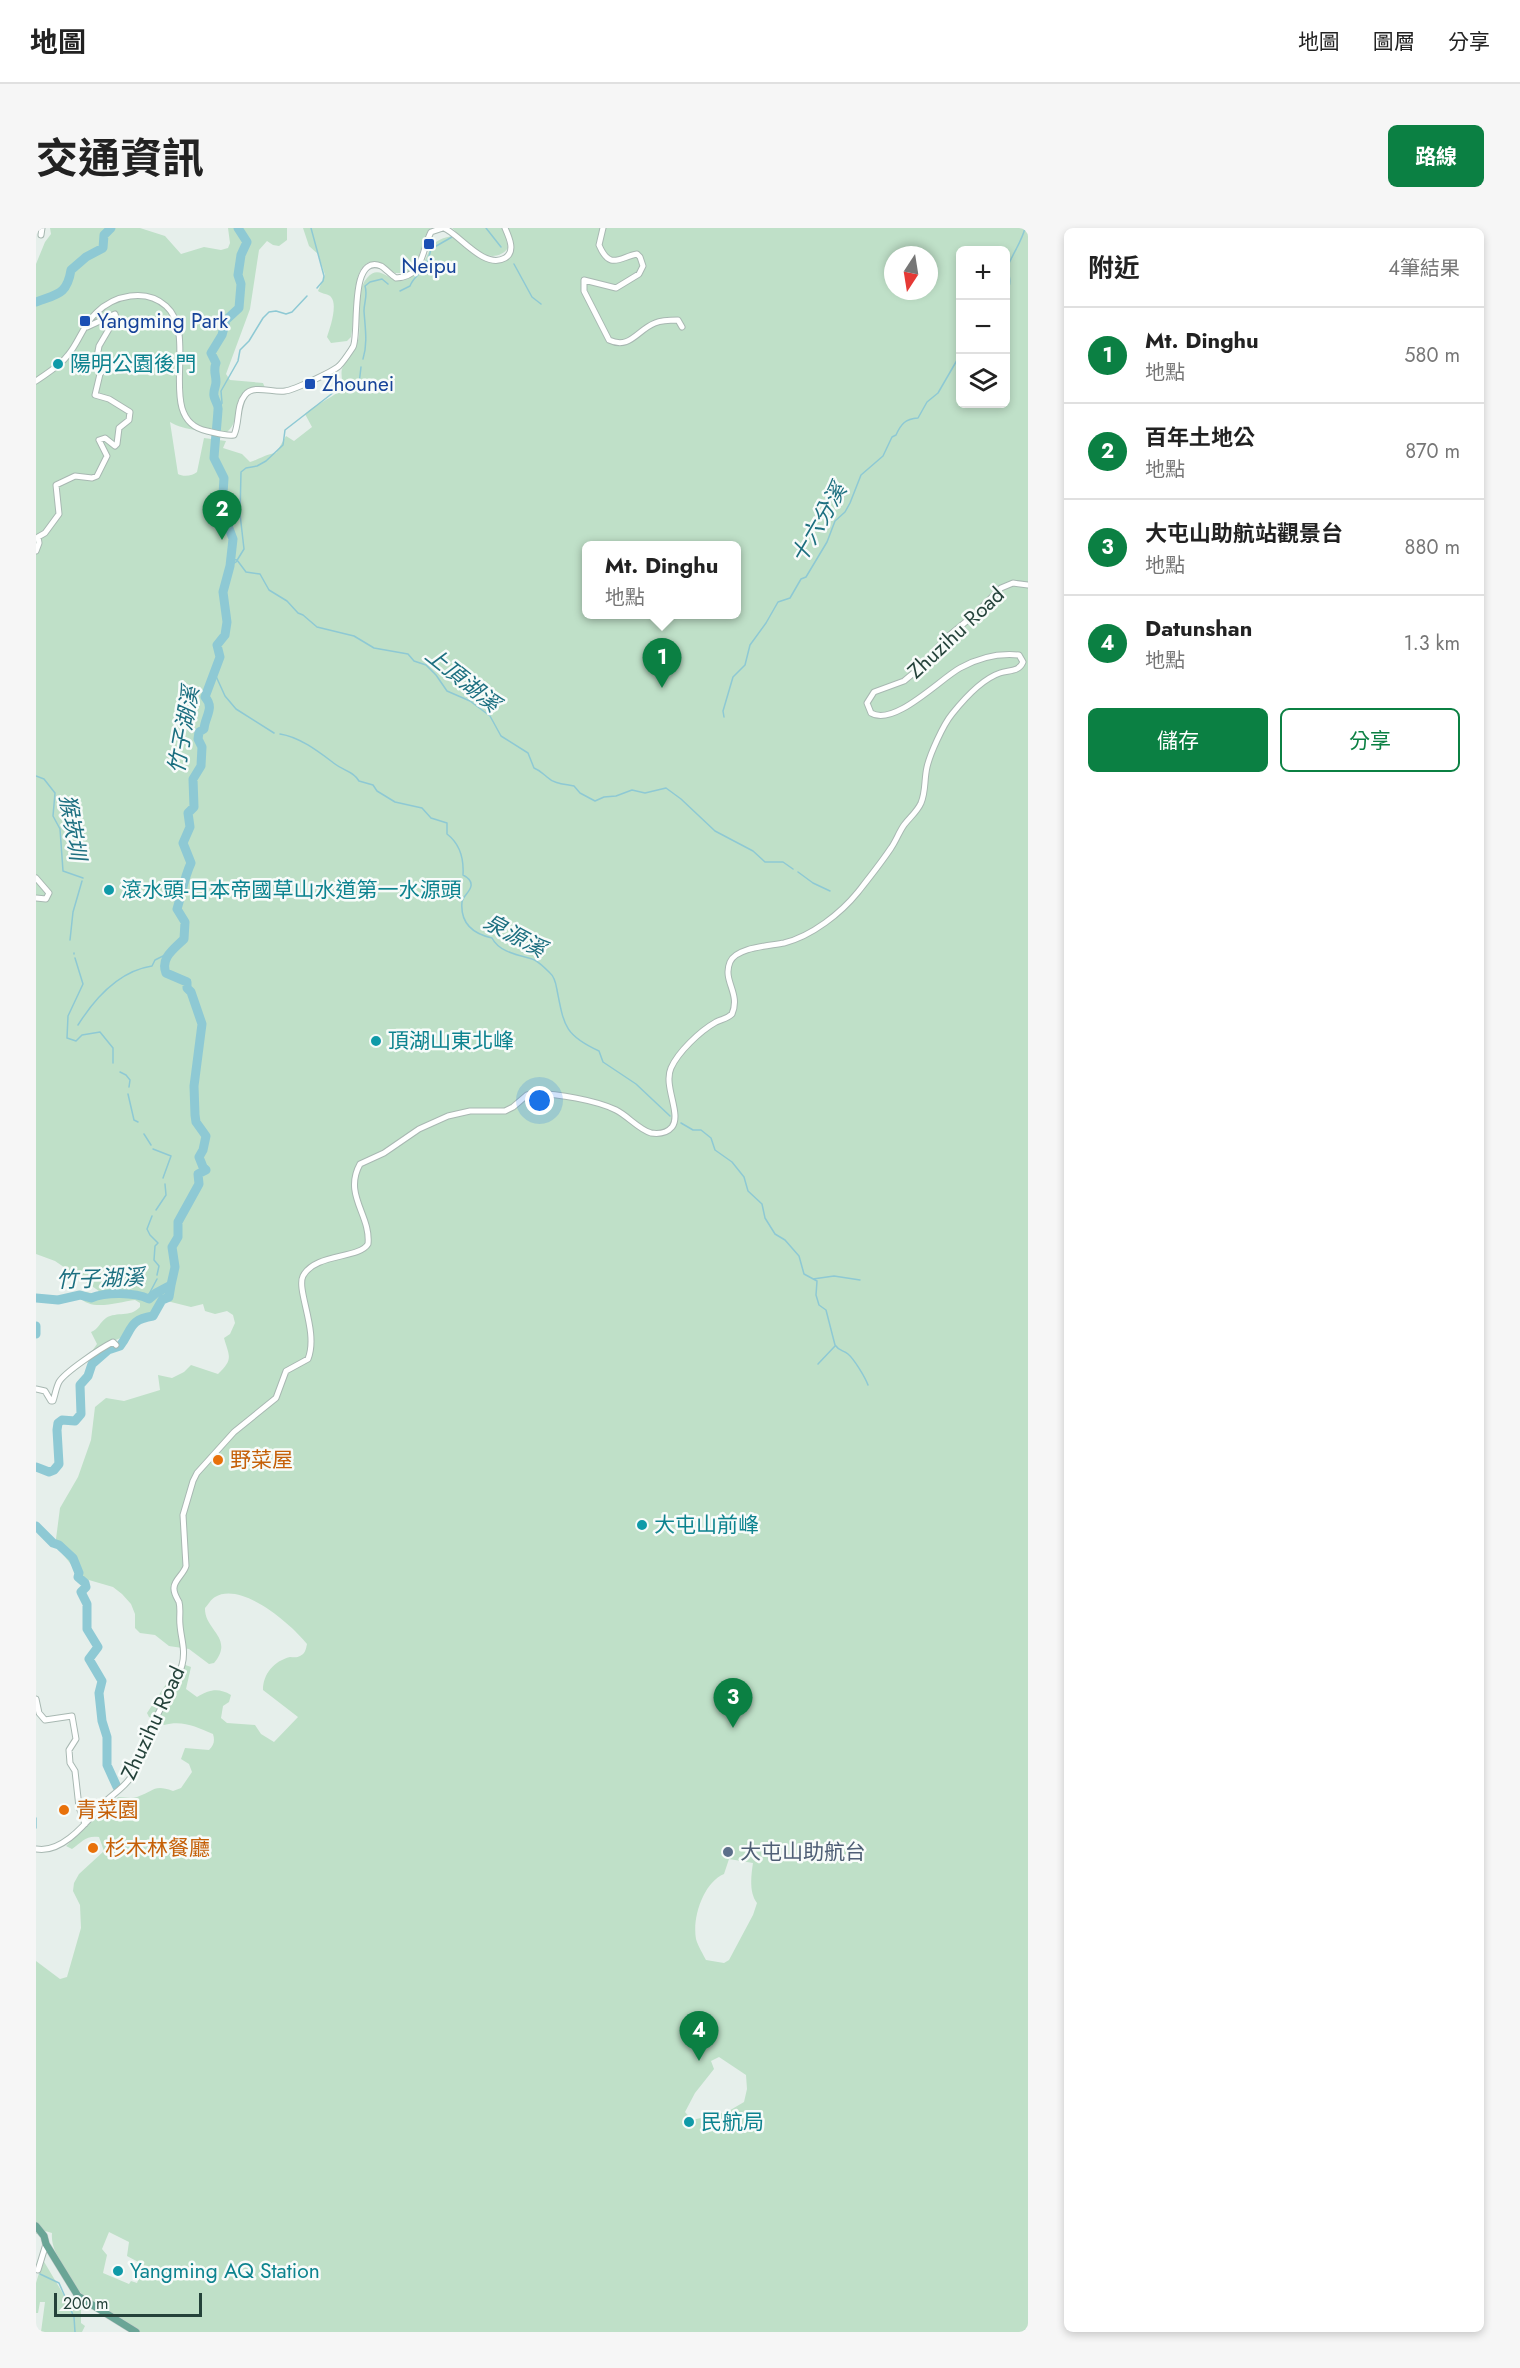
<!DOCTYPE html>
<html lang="zh-TW">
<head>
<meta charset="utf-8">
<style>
	:root { --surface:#fff; --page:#f6f6f6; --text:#222; --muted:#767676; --line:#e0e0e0; --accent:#0b8043 }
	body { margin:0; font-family:Jost,"Noto Sans TC",sans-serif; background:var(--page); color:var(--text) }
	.controls { position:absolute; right:18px; top:18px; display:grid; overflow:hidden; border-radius:9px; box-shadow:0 3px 9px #0003 }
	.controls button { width:54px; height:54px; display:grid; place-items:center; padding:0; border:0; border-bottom:2px solid var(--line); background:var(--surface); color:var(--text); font:30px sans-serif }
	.compass { position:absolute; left:848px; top:18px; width:54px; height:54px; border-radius:50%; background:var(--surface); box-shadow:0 3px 9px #0003; rotate:192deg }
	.scale { position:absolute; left:18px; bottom:15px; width:148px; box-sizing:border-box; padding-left:6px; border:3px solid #24423a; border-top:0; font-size:16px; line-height:21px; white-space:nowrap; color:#24423a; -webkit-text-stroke:4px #f7fbf9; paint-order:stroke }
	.you { position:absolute; left:504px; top:873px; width:21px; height:21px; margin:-15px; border:4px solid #fff; border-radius:50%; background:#1a73e8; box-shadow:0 0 0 9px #1a73e833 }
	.badge { display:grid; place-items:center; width:39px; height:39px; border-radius:50%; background:var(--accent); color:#fff; font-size:20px; font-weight:700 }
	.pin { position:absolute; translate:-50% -50px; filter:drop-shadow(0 2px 3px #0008) }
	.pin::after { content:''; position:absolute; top:32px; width:21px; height:18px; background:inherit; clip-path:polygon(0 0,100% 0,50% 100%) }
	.popup { position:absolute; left:546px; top:313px; width:159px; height:78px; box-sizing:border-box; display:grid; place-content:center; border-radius:9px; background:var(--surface); filter:drop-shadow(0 2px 4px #0005); font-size:20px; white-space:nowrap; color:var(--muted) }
	.popup b { font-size:22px; color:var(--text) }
	.popup::after { content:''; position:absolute; left:50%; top:100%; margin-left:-12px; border:12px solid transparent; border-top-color:var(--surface) }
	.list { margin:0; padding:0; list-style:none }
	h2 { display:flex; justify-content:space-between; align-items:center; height:78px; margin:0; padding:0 24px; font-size:26px }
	h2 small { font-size:20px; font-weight:400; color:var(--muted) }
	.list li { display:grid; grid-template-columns:39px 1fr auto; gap:18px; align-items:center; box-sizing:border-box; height:96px; padding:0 24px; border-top:2px solid var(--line) }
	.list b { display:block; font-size:22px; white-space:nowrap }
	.list p { margin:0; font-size:20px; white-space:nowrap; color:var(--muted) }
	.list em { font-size:20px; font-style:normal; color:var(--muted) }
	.actions { display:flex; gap:12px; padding:18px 24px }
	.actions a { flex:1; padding:14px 0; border:2px solid var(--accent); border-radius:9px; text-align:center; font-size:21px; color:var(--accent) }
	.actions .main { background:var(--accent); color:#fff }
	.icon { flex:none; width:33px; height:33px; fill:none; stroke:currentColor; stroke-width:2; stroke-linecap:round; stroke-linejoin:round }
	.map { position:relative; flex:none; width:992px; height:2104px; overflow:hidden; border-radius:9px }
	header { display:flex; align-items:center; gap:36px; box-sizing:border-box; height:84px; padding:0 30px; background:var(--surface); border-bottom:2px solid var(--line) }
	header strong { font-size:28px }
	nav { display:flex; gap:33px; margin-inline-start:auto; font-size:21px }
	.intro { display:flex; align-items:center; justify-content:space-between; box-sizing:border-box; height:144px; padding:0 36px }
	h1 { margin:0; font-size:42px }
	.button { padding:15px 27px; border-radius:9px; background:var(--accent); color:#fff; font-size:21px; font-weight:700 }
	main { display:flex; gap:36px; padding:0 36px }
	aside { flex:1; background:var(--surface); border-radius:9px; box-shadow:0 3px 9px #0003 }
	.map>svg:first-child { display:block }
	.green { fill:#bfe0c8; fill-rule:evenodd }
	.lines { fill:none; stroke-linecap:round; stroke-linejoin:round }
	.stream { stroke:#8ec9d4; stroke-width:1.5 }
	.river { stroke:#8ec9d4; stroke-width:9 }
	.minor-casing { stroke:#a8b8b2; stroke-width:7 }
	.major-casing { stroke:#c2cac8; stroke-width:8 }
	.minor { stroke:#fff; stroke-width:5 }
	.major { stroke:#6aa596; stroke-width:7 }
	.transit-dot { fill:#1a4fb4; stroke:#f7fbf9; stroke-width:2 }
	.culture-dot { fill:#0f9aa8; stroke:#f7fbf9; stroke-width:2 }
	.food-dot { fill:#e8710a; stroke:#f7fbf9; stroke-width:2 }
	.service-dot { fill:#5c6f8a; stroke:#f7fbf9; stroke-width:2 }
	.labels { text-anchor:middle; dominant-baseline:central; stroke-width:5; stroke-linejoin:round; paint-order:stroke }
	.transit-label { font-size:21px; fill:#164399; stroke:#f7fbf9; text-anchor:start }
	.culture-label { font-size:21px; fill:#0d838f; stroke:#f7fbf9; text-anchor:start }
	.street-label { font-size:21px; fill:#24423a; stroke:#f7fbf9 }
	.food-label { font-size:21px; fill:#c56008; stroke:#f7fbf9; text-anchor:start }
	.service-label { font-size:21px; fill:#4e5e75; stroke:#f7fbf9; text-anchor:start }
	.water-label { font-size:22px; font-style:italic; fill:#1c6f80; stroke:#f7fbf9 }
</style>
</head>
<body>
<header>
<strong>地圖</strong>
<nav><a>地圖</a><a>圖層</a><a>分享</a></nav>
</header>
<div class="intro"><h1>交通資訊</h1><a class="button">路線</a></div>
<main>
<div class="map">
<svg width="992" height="2104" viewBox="0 0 992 2104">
	<rect width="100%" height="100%" fill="#e6efeb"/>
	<path class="green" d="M 14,0 L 104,0 L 129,8 L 145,26 L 168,19 L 185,22 L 192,20 L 194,15 L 192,0 L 251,0 L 251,12 L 243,18 L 237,17 L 231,13 L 223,22 L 214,81 L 190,146 L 194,152 L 227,155 L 229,160 C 188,157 210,189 191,204 C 174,204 148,203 134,194 L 142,246 C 147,249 157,248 161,244 L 168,210 L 190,213 L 187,220 L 206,226 L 214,234 C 224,231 230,226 240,225 L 250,208 L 258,213 L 276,199 L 269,186 C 279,176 293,172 303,163 C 309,157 304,148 306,141 C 311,129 321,121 323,108 C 325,91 318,65 331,50 C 343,36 351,52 364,53 C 369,53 375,47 379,44 C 397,30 387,13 416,8 L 434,23 L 454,32 L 475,27 L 471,0 L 992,0 L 992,2104 L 103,2104 C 86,2086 60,2081 44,2064 C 36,2056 31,2046 26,2036 C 20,2026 15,2017 16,2005 L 9,2003 L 0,2006 L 0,1733 L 24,1751 L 31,1749 L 45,1700 L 44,1677 L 37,1663 L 38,1655 L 43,1646 L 68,1623 L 63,1609 C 50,1607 46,1614 36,1621 L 30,1618 L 82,1569 C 89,1569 95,1571 101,1569 C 119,1563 117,1556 137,1563 L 145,1560 L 156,1544 L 153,1536 L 145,1531 L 149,1520 L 173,1522 C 178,1517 179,1513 177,1506 C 160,1499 147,1492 128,1497 L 122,1491 L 113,1489 L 111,1485 L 144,1435 L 155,1439 L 150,1461 L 161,1469 C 173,1462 182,1459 195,1467 L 193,1474 L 187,1478 L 185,1490 L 191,1495 L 219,1497 L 225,1506 L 238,1514 L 262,1489 L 227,1462 C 227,1446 238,1433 254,1429 C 257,1429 261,1430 264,1428 C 269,1426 270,1421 271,1416 C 256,1397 206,1353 179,1369 C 175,1371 172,1377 169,1380 C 168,1402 199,1410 178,1435 L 173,1436 L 153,1421 L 133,1418 L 119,1407 L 104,1405 L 99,1400 L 99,1386 L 95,1376 L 86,1366 L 77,1359 L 46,1350 L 21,1319 L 20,1311 L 24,1280 L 42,1249 L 55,1212 L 59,1179 L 70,1170 L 88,1173 L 124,1162 L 122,1147 L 136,1150 L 148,1144 L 155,1137 L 182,1146 C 198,1131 193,1128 188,1110 L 194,1106 L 199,1095 L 197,1087 L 191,1083 L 179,1086 L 169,1083 L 167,1076 L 155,1079 L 127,1072 L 120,1088 L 100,1095 L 91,1109 C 69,1111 71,1127 54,1134 L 52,1129 L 61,1116 L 55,1104 C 63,1101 63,1095 70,1090 C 81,1083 94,1090 104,1079 L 104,1075 L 99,1072 C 81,1074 56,1084 43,1069 L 42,1063 L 62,1066 L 63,1063 L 19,1033 L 0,1026 L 0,36 L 9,14 L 15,6 ZM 924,22 L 970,22 L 970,176 L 924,176 ZM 857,27 L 893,27 L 893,63 L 857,63 ZM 551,318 L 701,318 L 701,386 L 551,386 ZM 693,1631 L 717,1635 C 715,1648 713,1665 721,1675 L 717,1687 L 693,1732 L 688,1735 L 670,1732 C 667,1726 662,1718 660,1711 C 656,1689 668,1654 688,1646 ZM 683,1829 L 710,1847 L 711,1861 L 708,1874 L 691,1884 L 656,1892 L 649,1884 L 659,1865 L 678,1841 L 675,1833 ZM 73,2004 L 93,2014 L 91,2028 L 108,2037 L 101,2055 L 95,2053 L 93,2056 L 67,2045 L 71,2027 L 66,2021 Z
		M 267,0 L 395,0 C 383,13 387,34 371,45 L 359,45 C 310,5 321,84 315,109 L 311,113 L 295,115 L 291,109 C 294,100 302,77 295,69 C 293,66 286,66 282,63 L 289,47 L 282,26 L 273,18 Z
		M 416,0 L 468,0 L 472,20 C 461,35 441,26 429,15 C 424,11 421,4 416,0 Z
		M 7,2032 L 29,2069 L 45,2082 L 45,2095 L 49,2098 L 46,2104 L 5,2104 L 9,2074 L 4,2074 L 2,2085 L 0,2085 L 0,2055 Z"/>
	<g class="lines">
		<path class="stream" d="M 275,0 L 288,48 L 287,53 L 281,60
			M 450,0 L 465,19
			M 478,36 L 496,69 L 505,76
			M 364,63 L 374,58 C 377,50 382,48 387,41 C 392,35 393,28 395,21 L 416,9
			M 970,64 C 976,57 974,49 971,40 C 976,27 986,13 989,0
			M 327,131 C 332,115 329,99 328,83 C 328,74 332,67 329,58 L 334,54 L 346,51 L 352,56
			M 183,180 L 186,175 L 185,163 L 202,133 L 204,122 L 213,113 L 227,90 L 233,84 L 240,83 L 250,86 L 256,84 L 271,68
			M 195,331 L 201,332 L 210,344 L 224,346 L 233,362 L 251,373 L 262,385 L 267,387 L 281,399 L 318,408 L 338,420 L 372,426 L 378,433 L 390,437 L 400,447 L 411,463 L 434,473 L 454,488 L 465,508 L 492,525 L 498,540 C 505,543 506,545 511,549 C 518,556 529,556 538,558 L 544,565 L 559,573 L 568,569 L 580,568 L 596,562 L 609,565 L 630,560 L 645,571 L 679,603 L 717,623 L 729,634 L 747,634 L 757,641
			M 194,338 L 200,334 L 208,321 L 204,286 L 205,244 L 210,240 L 221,238 L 230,233 L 247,217 L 249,202 L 298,164 L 323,156 L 325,139
			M 179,446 L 189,468 L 200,481 L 238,505
			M 688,489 L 687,483 L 697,449 L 709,437 L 714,417 L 730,395 L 742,374 L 754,370 L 765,351 L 770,349 L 791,314 L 799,293 L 809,284 L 814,275 L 825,247 L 847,228 L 856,209 L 860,207 C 865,196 869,191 882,190 L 891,174 L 902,165 L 924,127
			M 244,506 C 264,509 283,524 299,536 C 308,543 317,543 323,553 L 337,557 L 341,563 L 359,574 L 386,580 L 395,590 L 411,595 L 411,606 C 424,616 428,631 427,647 C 431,649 436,652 435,658 C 434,664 427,668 426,674 C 424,696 438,706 456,710 C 463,724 482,727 496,731 C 501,732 510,741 514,745 C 519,749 520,756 521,762 C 528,797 528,807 563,823 L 567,834 L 600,856 L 634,888
			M 0,548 L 8,551 L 19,565 L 17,588 L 24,601 L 27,643 L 47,650
			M 762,644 L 777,655 L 794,663
			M 34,712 L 37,684 L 46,653
			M 38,725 L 38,726
			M 39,730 L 47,756 L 32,788 L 31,810 L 40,813 L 46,807 L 64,804 L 77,820 L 77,835
			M 42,797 C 59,770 83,743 116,738 L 119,732 L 131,726
			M 84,844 L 90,847 L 94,852 L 93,859
			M 92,866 L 98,892 L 102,894
			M 645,895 L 657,902 L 665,902 L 675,910 L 679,922 L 696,934 L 708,949 L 712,963 L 726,976 L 729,990 L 739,1006 L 749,1012 L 763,1028 L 768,1046 L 781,1053 L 780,1067 L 783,1077 L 790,1082 L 799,1117 C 803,1123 807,1122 812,1126 C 818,1131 829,1149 832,1157
			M 108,906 L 115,917
			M 117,921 L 135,928 L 127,950
			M 120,982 L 130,967 L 129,956
			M 116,988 L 111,1001 L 114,1007 L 122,1015 L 119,1018 L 118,1032 L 123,1038 L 121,1047
			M 777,1051 L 798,1048 L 824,1052
			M 111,1070 L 121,1051
			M 782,1136 L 799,1118
			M 0,1590 L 0,1600
			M 4,2046 L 23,2055 L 38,2089 L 39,2104"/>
		<path class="river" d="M 0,74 C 21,66 31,67 35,42 L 50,29 L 67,20 L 68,7 L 75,0
			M 0,1070 L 22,1072 L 44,1067 L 55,1070 C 70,1064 98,1064 113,1071 L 120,1065 L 135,1057 L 139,1039 L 136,1019 L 142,1009 L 142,994 L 163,956 L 162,946 L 170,942 L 167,939 L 163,929 L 167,922 L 170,908 L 160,894 L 159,887 L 158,858 L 166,796 L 155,764 L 151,760 L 151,754 L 130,745 C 124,730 138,721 148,711 L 149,694 L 141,681 C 146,665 148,650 155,635 L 147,615 L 154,599 L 152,585 L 158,579 L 157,551 L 165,538 L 166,519 L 162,511 L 163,504 L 168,501 C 169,488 179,480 169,469 L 184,429 L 181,417 L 189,407 L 191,394 L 187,364 L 194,338 L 197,311 L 188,287 L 190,277 L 187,266 L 188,250 L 178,230 C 179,214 181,198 182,182 C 183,177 179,173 178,168 C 177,162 180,159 180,154 C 180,146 177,143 180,135 L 175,125 L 186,107 L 190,92 L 203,80 L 205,56 L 202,47 L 205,27 L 211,14 L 202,0
			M 0,1098 L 0,1106
			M 0,1239 L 13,1244 L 18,1242 L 23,1236 L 21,1202 L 22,1195 L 26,1192 L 39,1193 L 45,1186 L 44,1157 L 52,1148 L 56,1136 L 72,1122 L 84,1118 C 97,1101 92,1092 117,1088 L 126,1072 L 133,1069 L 135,1057
			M 0,1298 L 17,1315 L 23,1317 L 37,1330 L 43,1345 L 42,1349 L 49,1355 L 50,1359 L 45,1364 L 51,1376 L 51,1401 L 62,1419 L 53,1431 L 66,1453 L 63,1465 L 66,1493 L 71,1509 L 71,1537 L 81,1559"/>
		<g class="minor-casing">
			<path id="minor" d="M 408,0 C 423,6 448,42 469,30 C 480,24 473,9 469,0
				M 567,0 L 563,17 C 574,43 584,29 601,26 L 604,29 L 607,38 L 603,46 L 580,60 L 548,52 L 548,63 L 573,112 C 594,122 601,102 619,95 C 626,92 634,92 642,92 L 646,99
				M 5,7 L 6,0
				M 51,99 L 79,86 L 80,89 L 63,118 L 61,129 L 85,137 L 86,142
				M 0,153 C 11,145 24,138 32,127 C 43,114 47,97 60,85 C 78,67 110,60 130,78 C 164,108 118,192 171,203 C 180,205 189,208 198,207 C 204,194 200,178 209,167 C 217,156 237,165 249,163 C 258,162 296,144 303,138 C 308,133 313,125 317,119 C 324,107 312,25 345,38 C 350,41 355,47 360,50 C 388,49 385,23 395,4 L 407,0
				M 0,323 L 3,315 L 2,309 L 9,305 L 23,286 L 20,257 L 39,248 L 56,250 L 61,248 L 71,228 L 63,212 L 69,210 L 79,218 L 81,216 L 83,200 L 93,192 L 94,184 L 73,171 L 59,167 L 64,146 L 70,139 L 86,142
				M 0,650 L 13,665 L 10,671 L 0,670
				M 0,1161 L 9,1163 L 15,1173 L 17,1173 C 19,1167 20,1160 23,1154 C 29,1144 65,1120 77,1114 L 80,1117
				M 0,1471 L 3,1485 L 9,1492 L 36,1488 L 40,1511 L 33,1522 L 34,1535 L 39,1543 L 43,1579 L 49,1596
				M 0,1621 C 26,1626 50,1595 66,1577 C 75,1567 87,1561 95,1549 C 106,1531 111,1510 120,1490 C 128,1472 141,1456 146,1437 C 150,1422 145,1411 144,1397 C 143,1389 145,1381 143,1374 C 141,1370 138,1366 138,1361 C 137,1353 148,1346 150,1338 L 147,1287 L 157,1253 L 161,1245 L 198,1204 L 240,1170 L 250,1143 L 272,1131 C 283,1104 260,1062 267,1048 C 279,1025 323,1031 332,1016 C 335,987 307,967 324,936 L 348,925 L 383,901 L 412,888 L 434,883 L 469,883 L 477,879 L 491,867 L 499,865 C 521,866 560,872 580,882 C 592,888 602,901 615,905 C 622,906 631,905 636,899 C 646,886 627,858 635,840 C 642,824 664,803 680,794 C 686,791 691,791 696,786 C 705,765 686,753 694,734 C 700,719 734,718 748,715 C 776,708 805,685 822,664 C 833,650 845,635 855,620 C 860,613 863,604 868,597 C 874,589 881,584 885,575 C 890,563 888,552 891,539 C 894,526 907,497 916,486 C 928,471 946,451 964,445 C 973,442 983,444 987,434 L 983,427 C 963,425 942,430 924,440 C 904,451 858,499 835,485 L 831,475 L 838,464 L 868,453 L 886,438 L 909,411 L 938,387 L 965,360 L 977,355 L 992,357
				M 2,2042 L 10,2016"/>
		</g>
		<g class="major-casing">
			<path id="major" d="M 0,1998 L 8,2008 L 10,2016 L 42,2068 L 100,2104"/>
		</g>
		<use href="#minor" class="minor"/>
		<use href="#major" class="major"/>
	</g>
	<g class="transit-dot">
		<rect x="387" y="10" width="12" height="12" rx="3"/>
		<rect x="43" y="87" width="12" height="12" rx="3"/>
		<rect x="268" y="150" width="12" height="12" rx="3"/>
	</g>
	<g class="culture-dot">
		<circle cx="22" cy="136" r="6"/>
		<circle cx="73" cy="662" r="6"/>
		<circle cx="340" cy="813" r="6"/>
		<circle cx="606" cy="1297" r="6"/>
		<circle cx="653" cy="1894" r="6"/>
		<circle cx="82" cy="2043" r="6"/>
	</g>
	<g class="food-dot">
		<circle cx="182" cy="1232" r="6"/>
		<circle cx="28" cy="1582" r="6"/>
		<circle cx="57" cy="1620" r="6"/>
	</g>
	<circle class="service-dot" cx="692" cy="1624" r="6"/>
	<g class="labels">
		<g class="transit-label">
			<text x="393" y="38" text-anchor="middle">Neipu</text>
			<text x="61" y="93">Yangming Park</text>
			<text x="286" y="156">Zhounei</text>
		</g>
		<g class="culture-label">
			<text x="34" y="136">陽明公園後門</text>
			<text x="85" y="662">滾水頭-日本帝國草山水道第一水源頭</text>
			<text x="352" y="813">頂湖山東北峰</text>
			<text x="618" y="1297">大屯山前峰</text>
			<text x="665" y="1894">民航局</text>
			<text x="94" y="2043">Yangming AQ Station</text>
		</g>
		<g class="street-label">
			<text transform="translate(920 405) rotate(-43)">Zhuzihu Road</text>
			<text transform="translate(117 1495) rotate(-65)">Zhuzihu Road</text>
		</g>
		<g class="food-label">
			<text x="194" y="1232">野菜屋</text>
			<text x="40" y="1582">青菜園</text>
			<text x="69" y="1620">杉木林餐廳</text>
		</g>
		<g class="service-label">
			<text x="704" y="1624">大屯山助航台</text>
		</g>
		<g class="water-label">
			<text transform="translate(782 295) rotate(-60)">十六分溪</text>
			<text transform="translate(427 451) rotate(39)">上頂湖溪</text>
			<text transform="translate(147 502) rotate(-80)">竹子湖溪</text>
			<text transform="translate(37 599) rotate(80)">猴崁圳</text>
			<text transform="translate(479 707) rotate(28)">泉源溪</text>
			<text transform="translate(64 1050) rotate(-2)">竹子湖溪</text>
		</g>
	</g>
</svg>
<div class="controls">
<button>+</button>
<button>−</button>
<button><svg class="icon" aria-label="layers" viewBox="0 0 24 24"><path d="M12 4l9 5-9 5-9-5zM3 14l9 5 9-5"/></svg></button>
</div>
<svg class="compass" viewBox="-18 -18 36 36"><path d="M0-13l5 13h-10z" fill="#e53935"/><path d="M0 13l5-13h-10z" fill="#767676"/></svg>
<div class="scale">200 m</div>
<div class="you"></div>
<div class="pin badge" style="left:626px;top:460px">1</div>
<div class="popup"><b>Mt. Dinghu</b>地點</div>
<div class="pin badge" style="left:186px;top:312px">2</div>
<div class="pin badge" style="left:697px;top:1500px">3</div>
<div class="pin badge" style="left:663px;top:1833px">4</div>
</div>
<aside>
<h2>附近<small>4筆結果</small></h2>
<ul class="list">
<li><span class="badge">1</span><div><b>Mt. Dinghu</b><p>地點</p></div><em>580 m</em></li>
<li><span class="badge">2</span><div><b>百年土地公</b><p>地點</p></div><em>870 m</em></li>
<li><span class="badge">3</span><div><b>大屯山助航站觀景台</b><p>地點</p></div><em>880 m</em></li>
<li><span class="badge">4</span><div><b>Datunshan</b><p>地點</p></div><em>1.3 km</em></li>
</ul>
<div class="actions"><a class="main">儲存</a><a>分享</a></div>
</aside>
</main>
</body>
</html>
